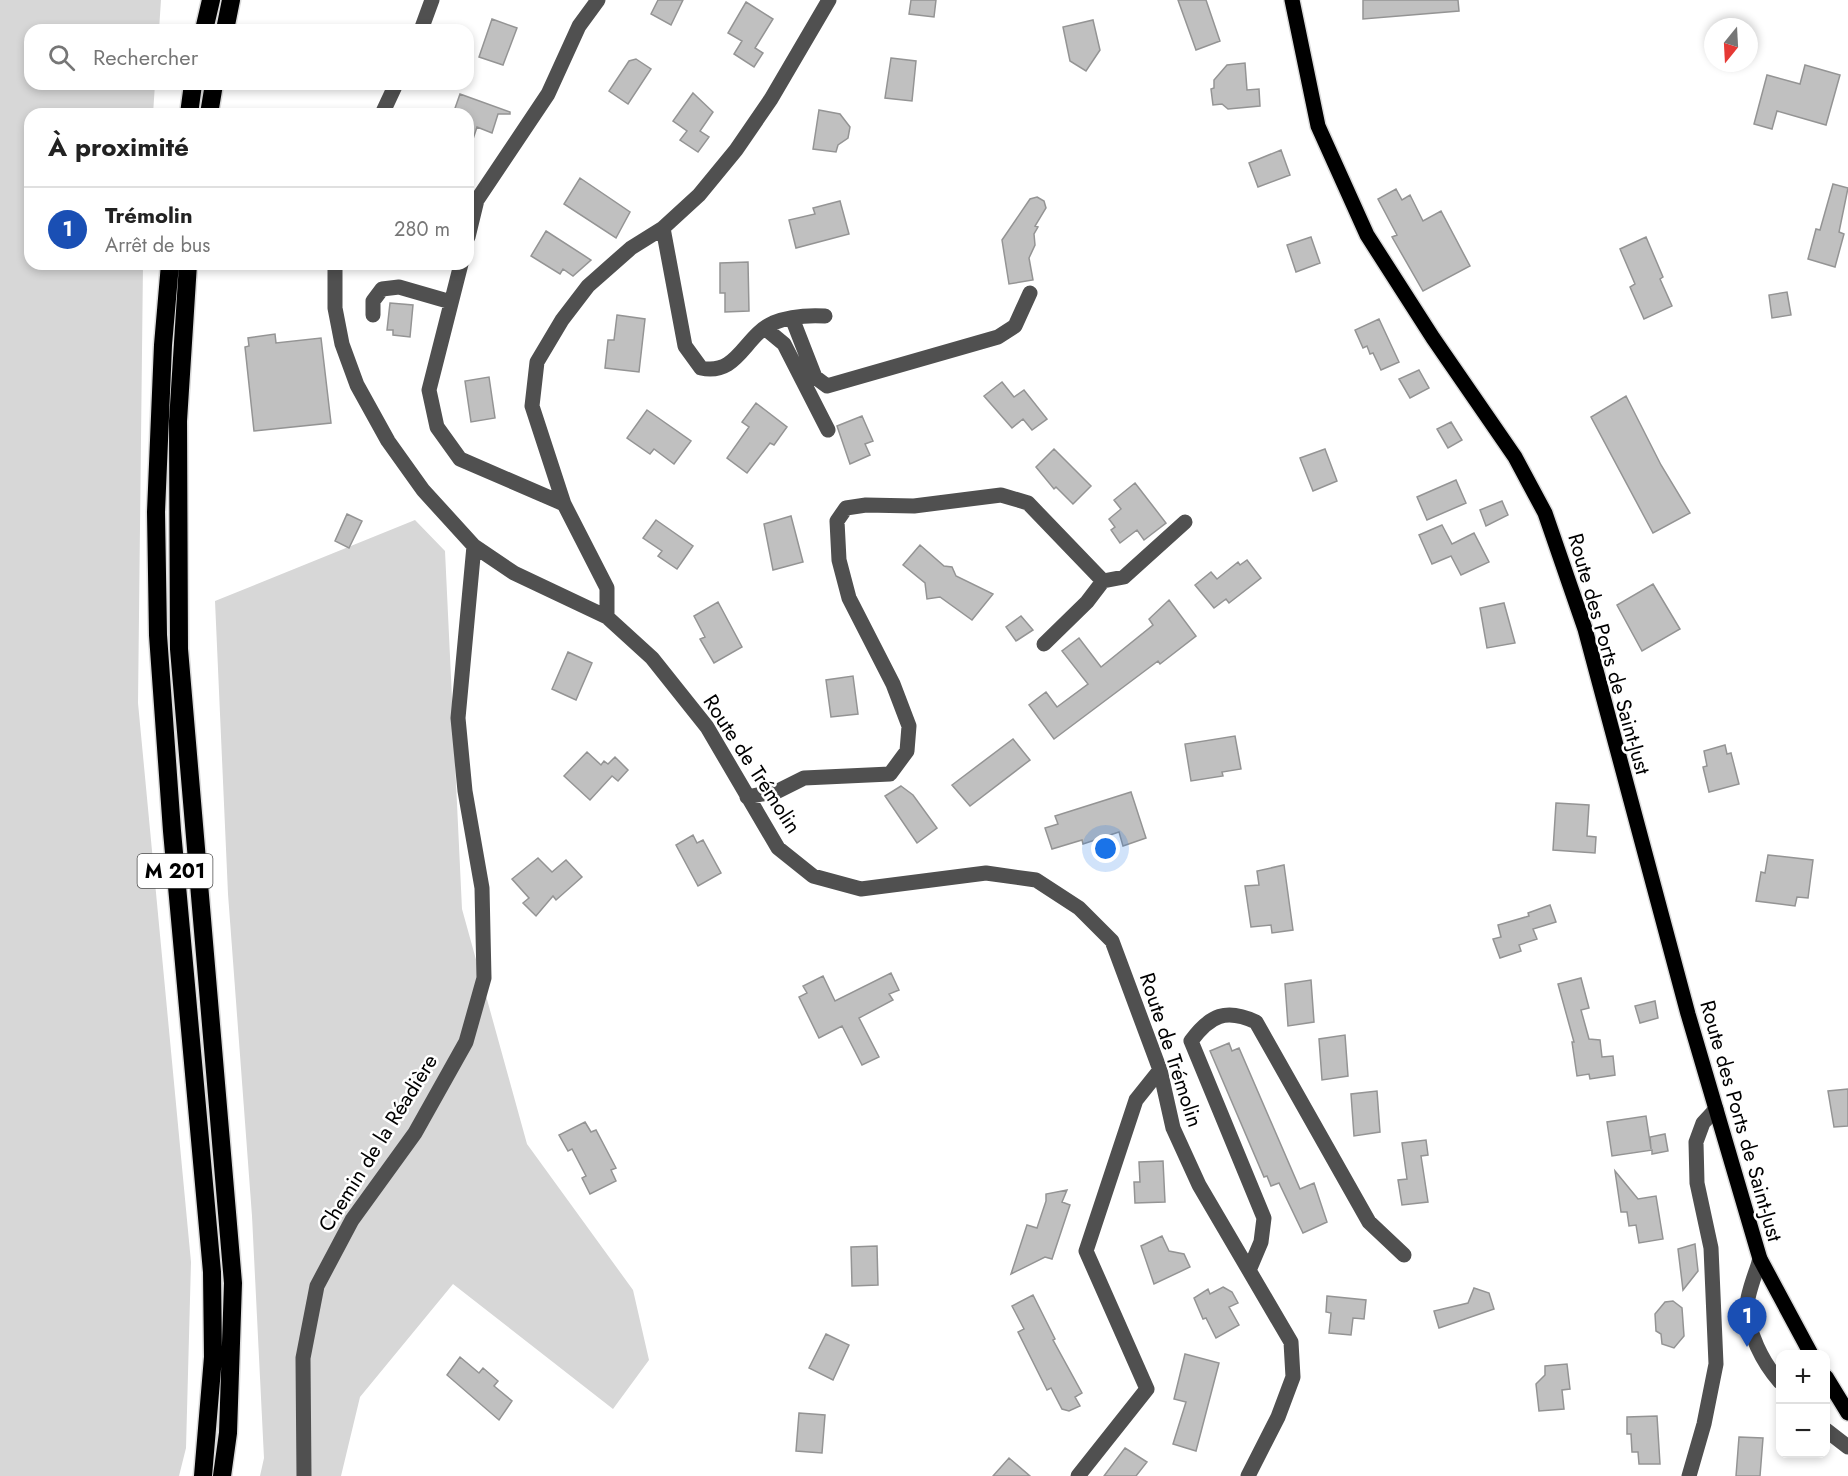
<!DOCTYPE html>
<html lang="fr">
<head>
<meta charset="utf-8">
<style>
	:root { --surface:#fff; --page:#f2f2f2; --text:#222; --muted:#767676; --line:#e0e0e0; --accent:#0f766e }
	body { margin:0; font-family:Jost,sans-serif; background:var(--page); color:var(--text) }
	.controls { position:absolute; right:18px; bottom:18px; display:grid; overflow:hidden; border-radius:12px; box-shadow:0 3px 9px #0003 }
	.controls button { width:54px; height:54px; display:grid; place-items:center; padding:0; border:0; border-bottom:2px solid var(--line); background:var(--surface); color:var(--text); font:30px sans-serif }
	.compass { position:absolute; left:1704px; top:18px; width:54px; height:54px; border-radius:50%; background:var(--surface); box-shadow:0 3px 9px #0003; rotate:198deg }
	.you { position:absolute; left:1106px; top:849px; width:21px; height:21px; margin:-15px; border:4px solid #fff; border-radius:50%; background:#1a73e8; box-shadow:0 0 0 9px #1a73e833 }
	.badge { display:grid; place-items:center; width:39px; height:39px; border-radius:50%; background:var(--accent); color:#fff; font-size:20px; font-weight:700 }
	.pin { position:absolute; translate:-50% -50px; filter:drop-shadow(0 2px 3px #0008) }
	.pin::after { content:''; position:absolute; top:32px; width:21px; height:18px; background:inherit; clip-path:polygon(0 0,100% 0,50% 100%) }
	.list { margin:0; padding:0; list-style:none }
	h2 { display:flex; justify-content:space-between; align-items:center; height:78px; margin:0; padding:0 24px; font-size:26px }
	h2 small { font-size:20px; font-weight:400; color:var(--muted) }
	.list li { display:grid; grid-template-columns:39px 1fr auto; gap:18px; align-items:center; box-sizing:border-box; height:84px; padding:0 24px; border-top:2px solid var(--line) }
	.list b { display:block; font-size:22px; white-space:nowrap }
	.list p { margin:0; font-size:20px; white-space:nowrap; color:var(--muted) }
	.list em { font-size:20px; font-style:normal; color:var(--muted) }
	.icon { flex:none; width:33px; height:33px; fill:none; stroke:currentColor; stroke-width:2; stroke-linecap:round; stroke-linejoin:round }
	.map { position:relative; flex:none; width:1848px; height:1476px; overflow:hidden }
	.search { position:absolute; background:var(--surface); box-shadow:0 3px 9px #0003; left:24px; top:24px; width:450px; height:66px; display:flex; align-items:center; gap:15px; box-sizing:border-box; padding:0 21px; border-radius:18px; color:var(--muted); font-size:22px }
	.panel { position:absolute; background:var(--surface); box-shadow:0 3px 9px #0003; left:24px; top:108px; width:450px; height:162px; border-radius:18px }
	.map>svg:first-child { display:block }
	.green { fill:#d7d7d7 }
	.building { fill:#c0c0c0; stroke:#949494; stroke-width:1.5 }
	.lines { fill:none; stroke-linecap:round; stroke-linejoin:round }
	.major-casing { stroke:#dbdbdb; stroke-width:18 }
	.highway-casing { stroke:#dbdbdb; stroke-width:21 }
	.minor { stroke:#505050; stroke-width:15 }
	.major { stroke:#000; stroke-width:15 }
	.highway { stroke:#000; stroke-width:18 }
	.labels { text-anchor:middle; dominant-baseline:central; stroke-width:5; stroke-linejoin:round; paint-order:stroke }
	.shield { fill:#fff; stroke:#4c4c4c; stroke-width:1.5 }
	.shield-label { font-size:20px; font-weight:bold; fill:#000 }
	.street-label { font-size:21px; fill:#000; stroke:#fff }
</style>
</head>
<body>
<div class="map">
<svg width="1848" height="1476" viewBox="0 0 1848 1476">
	<rect width="100%" height="100%" fill="#fff"/>
	<path class="green" d="M 0,0 L 161,0 L 159,30 L 30,30 L 30,84 L 155,84 L 153,114 L 30,114 L 30,264 L 143,264 L 138,703 L 191,1262 L 186,1448 L 179,1476 L 0,1476 Z
		M 415,520 L 445,551 L 462,909 L 527,1144 L 633,1290 L 649,1360 L 613,1409 L 453,1284 L 360,1397 L 341,1476 L 260,1476 L 264,1458 L 252,1216 L 228,894 L 215,601 Z"/>
	<path class="building" d="M 658,0 L 683,0 L 671,25 L 651,14 Z
		M 911,0 L 936,0 L 934,17 L 909,14 Z
		M 1178,0 L 1206,0 L 1220,41 L 1196,50 Z
		M 1363,0 L 1458,0 L 1459,11 L 1363,19 Z
		M 746,2 L 773,19 L 755,48 L 763,53 L 754,67 L 734,54 L 742,41 L 728,33 Z
		M 492,19 L 517,28 L 503,65 L 479,57 Z
		M 1093,20 L 1100,50 L 1086,71 L 1070,61 L 1063,27 Z
		M 891,58 L 916,61 L 912,101 L 885,98 Z
		M 636,59 L 651,69 L 628,104 L 609,91 L 629,61 Z
		M 1245,63 L 1247,90 L 1259,89 L 1260,106 L 1228,109 L 1222,104 L 1213,105 L 1211,89 L 1214,88 L 1214,80 L 1227,65 Z
		M 1805,65 L 1840,75 L 1826,125 L 1777,111 L 1772,129 L 1754,124 L 1767,75 L 1800,84 Z
		M 693,93 L 713,112 L 700,131 L 709,137 L 698,152 L 680,140 L 687,131 L 673,121 Z
		M 460,94 L 510,112 L 510,114 L 498,114 L 492,133 L 477,127 L 471,145 L 468,144 L 468,114 L 453,114 Z
		M 819,110 L 840,114 L 850,127 L 848,138 L 838,145 L 836,152 L 813,149 Z
		M 1281,150 L 1290,175 L 1258,187 L 1249,163 Z
		M 580,178 L 630,212 L 616,238 L 564,204 Z
		M 1833,184 L 1848,188 L 1839,232 L 1844,234 L 1835,267 L 1808,259 L 1816,229 L 1820,230 Z
		M 1396,189 L 1402,200 L 1410,195 L 1423,221 L 1441,211 L 1470,266 L 1423,291 L 1392,237 L 1397,235 L 1378,199 Z
		M 1037,197 L 1044,201 L 1046,208 L 1035,226 L 1038,227 L 1034,234 L 1035,245 L 1029,258 L 1033,280 L 1009,284 L 1002,240 L 1030,199 Z
		M 840,201 L 849,234 L 796,248 L 789,220 L 815,214 L 813,208 Z
		M 546,231 L 591,260 L 573,276 L 563,269 L 560,274 L 531,256 Z
		M 1311,237 L 1320,263 L 1296,272 L 1287,245 Z
		M 1646,237 L 1663,277 L 1660,279 L 1672,306 L 1644,319 L 1630,287 L 1635,284 L 1620,249 Z
		M 748,262 L 749,311 L 725,312 L 725,293 L 720,293 L 720,263 Z
		M 1787,292 L 1791,315 L 1772,318 L 1769,295 Z
		M 390,303 L 413,305 L 410,337 L 393,335 L 393,330 L 387,330 Z
		M 617,315 L 645,319 L 639,372 L 605,368 L 608,340 L 614,340 Z
		M 1379,319 L 1399,362 L 1381,370 L 1373,353 L 1370,354 L 1367,346 L 1363,348 L 1355,330 Z
		M 275,334 L 276,343 L 321,338 L 331,423 L 254,431 L 245,347 L 249,346 L 248,338 Z
		M 1419,370 L 1429,388 L 1410,398 L 1399,379 Z
		M 489,377 L 495,418 L 471,422 L 465,381 Z
		M 1002,382 L 1014,397 L 1024,390 L 1047,419 L 1032,430 L 1023,419 L 1012,428 L 984,396 Z
		M 1626,396 L 1661,465 L 1690,513 L 1653,533 L 1591,417 Z
		M 756,403 L 787,427 L 774,445 L 770,443 L 747,473 L 727,458 L 749,427 L 742,422 Z
		M 647,410 L 691,441 L 674,464 L 654,449 L 650,454 L 627,438 Z
		M 862,416 L 873,441 L 865,444 L 870,455 L 850,464 L 837,426 Z
		M 1451,422 L 1462,440 L 1448,448 L 1437,429 Z
		M 1054,449 L 1091,486 L 1073,504 L 1056,487 L 1054,489 L 1036,467 Z
		M 1325,449 L 1337,481 L 1313,491 L 1300,458 Z
		M 1456,480 L 1466,503 L 1427,520 L 1417,497 Z
		M 1135,483 L 1166,523 L 1144,540 L 1137,530 L 1120,543 L 1111,530 L 1115,527 L 1109,519 L 1121,509 L 1114,500 Z
		M 1502,501 L 1508,515 L 1486,526 L 1480,510 Z
		M 347,514 L 362,521 L 349,548 L 335,541 Z
		M 791,516 L 803,562 L 773,570 L 764,524 Z
		M 656,520 L 693,546 L 677,569 L 658,556 L 662,551 L 643,538 Z
		M 1442,525 L 1452,544 L 1474,533 L 1489,562 L 1461,575 L 1451,556 L 1432,564 L 1419,535 Z
		M 920,545 L 944,566 L 952,567 L 956,576 L 993,594 L 972,620 L 940,597 L 927,599 L 925,583 L 903,565 Z
		M 1247,560 L 1261,578 L 1229,603 L 1226,599 L 1214,608 L 1195,585 L 1211,572 L 1217,579 L 1238,562 L 1240,565 Z
		M 1653,584 L 1680,629 L 1642,651 L 1617,605 Z
		M 1169,600 L 1196,636 L 1160,664 L 1158,661 L 1054,739 L 1029,705 L 1046,692 L 1057,707 L 1088,684 L 1062,651 L 1079,638 L 1101,667 L 1153,625 L 1149,619 Z
		M 718,602 L 742,647 L 714,663 L 700,639 L 705,637 L 694,616 Z
		M 1504,603 L 1515,643 L 1487,648 L 1480,608 Z
		M 1021,616 L 1033,630 L 1016,641 L 1006,627 Z
		M 568,652 L 592,663 L 576,700 L 552,689 Z
		M 853,676 L 858,714 L 831,717 L 826,680 Z
		M 1235,736 L 1241,769 L 1222,772 L 1223,776 L 1191,781 L 1185,744 Z
		M 1013,739 L 1030,760 L 970,806 L 952,785 Z
		M 1725,745 L 1727,754 L 1731,753 L 1739,784 L 1709,792 L 1703,767 L 1707,766 L 1704,751 Z
		M 587,752 L 601,765 L 604,761 L 608,764 L 615,757 L 628,770 L 618,781 L 612,776 L 590,800 L 564,776 Z
		M 901,786 L 913,795 L 937,828 L 917,843 L 885,796 Z
		M 1131,792 L 1146,838 L 1123,846 L 1119,832 L 1083,844 L 1082,840 L 1052,849 L 1045,828 L 1058,824 L 1055,816 Z
		M 1556,803 L 1589,805 L 1587,836 L 1596,837 L 1595,853 L 1553,850 Z
		M 693,835 L 697,843 L 703,840 L 721,873 L 698,886 L 676,845 Z
		M 1768,855 L 1813,860 L 1808,898 L 1797,897 L 1795,906 L 1756,901 L 1761,872 L 1765,873 Z
		M 538,858 L 552,872 L 566,860 L 582,877 L 556,900 L 553,896 L 536,916 L 523,903 L 529,898 L 512,879 Z
		M 1284,865 L 1293,930 L 1272,933 L 1271,925 L 1251,927 L 1245,886 L 1259,885 L 1257,871 Z
		M 1550,905 L 1556,922 L 1533,929 L 1537,939 L 1519,945 L 1521,951 L 1500,958 L 1493,939 L 1501,937 L 1498,925 L 1529,916 L 1528,913 Z
		M 891,973 L 899,990 L 889,994 L 893,1000 L 859,1018 L 879,1057 L 862,1065 L 842,1026 L 819,1038 L 799,997 L 807,993 L 803,986 L 823,976 L 835,1001 Z
		M 1581,978 L 1589,1008 L 1581,1010 L 1589,1039 L 1600,1040 L 1602,1057 L 1613,1056 L 1615,1075 L 1590,1079 L 1589,1074 L 1577,1076 L 1572,1042 L 1574,1042 L 1558,984 Z
		M 1311,980 L 1314,1022 L 1288,1026 L 1285,984 Z
		M 1655,1001 L 1658,1018 L 1640,1023 L 1635,1006 Z
		M 1345,1035 L 1348,1076 L 1322,1080 L 1319,1039 Z
		M 1229,1043 L 1232,1051 L 1239,1048 L 1300,1189 L 1314,1183 L 1327,1222 L 1303,1233 L 1279,1183 L 1271,1186 L 1267,1176 L 1264,1177 L 1210,1051 Z
		M 1848,1089 L 1848,1126 L 1834,1127 L 1828,1091 Z
		M 1377,1091 L 1380,1132 L 1354,1136 L 1351,1094 Z
		M 1646,1116 L 1651,1149 L 1650,1137 L 1665,1134 L 1668,1151 L 1652,1154 L 1652,1150 L 1612,1156 L 1607,1122 Z
		M 585,1122 L 591,1132 L 596,1130 L 616,1168 L 611,1170 L 616,1181 L 590,1194 L 582,1178 L 586,1176 L 572,1149 L 568,1151 L 559,1135 Z
		M 1426,1140 L 1428,1155 L 1421,1156 L 1428,1202 L 1402,1205 L 1398,1180 L 1407,1179 L 1402,1143 Z
		M 1163,1161 L 1165,1202 L 1135,1203 L 1134,1182 L 1140,1182 L 1139,1162 Z
		M 1615,1171 L 1638,1199 L 1656,1196 L 1663,1239 L 1639,1243 L 1636,1225 L 1629,1226 L 1627,1212 L 1621,1212 Z
		M 1067,1190 L 1062,1202 L 1070,1205 L 1052,1259 L 1045,1257 L 1011,1274 L 1027,1225 L 1037,1228 L 1046,1201 L 1046,1194 Z
		M 1162,1236 L 1169,1251 L 1184,1254 L 1190,1267 L 1154,1284 L 1141,1246 Z
		M 1695,1244 L 1698,1271 L 1683,1290 L 1678,1249 Z
		M 877,1246 L 878,1285 L 852,1286 L 851,1247 Z
		M 1223,1287 L 1232,1292 L 1238,1303 L 1229,1307 L 1239,1325 L 1216,1338 L 1206,1318 L 1203,1319 L 1194,1298 L 1208,1289 L 1210,1294 Z
		M 1474,1288 L 1489,1293 L 1494,1309 L 1439,1328 L 1434,1311 L 1468,1303 Z
		M 1033,1295 L 1055,1339 L 1053,1340 L 1082,1393 L 1075,1397 L 1080,1406 L 1069,1411 L 1062,1409 L 1051,1388 L 1047,1390 L 1018,1332 L 1024,1329 L 1012,1306 Z
		M 1327,1296 L 1366,1300 L 1364,1319 L 1353,1318 L 1351,1335 L 1329,1333 L 1331,1313 L 1326,1312 Z
		M 1673,1301 L 1682,1308 L 1684,1336 L 1674,1348 L 1662,1344 L 1661,1334 L 1656,1331 L 1655,1314 L 1665,1302 Z
		M 826,1334 L 849,1345 L 833,1380 L 809,1368 Z
		M 1185,1354 L 1219,1363 L 1196,1451 L 1173,1444 L 1186,1402 L 1174,1399 Z
		M 460,1357 L 479,1373 L 483,1368 L 498,1381 L 494,1386 L 512,1401 L 499,1420 L 447,1375 Z
		M 1567,1364 L 1570,1389 L 1562,1390 L 1564,1409 L 1539,1411 L 1536,1384 L 1545,1375 L 1545,1366 Z
		M 799,1413 L 825,1415 L 822,1453 L 796,1451 Z
		M 1657,1416 L 1660,1464 L 1639,1464 L 1638,1452 L 1632,1452 L 1631,1434 L 1627,1434 L 1627,1417 Z
		M 1739,1437 L 1763,1438 L 1760,1476 L 1736,1476 Z
		M 1125,1448 L 1147,1462 L 1136,1476 L 1104,1476 Z
		M 1009,1458 L 1030,1476 L 993,1476 Z"/>
	<g class="lines">
		<g class="major-casing">
			<path id="major" d="M 1292,0 L 1318,126 L 1367,235 L 1433,338 L 1515,457 L 1545,513 L 1585,629 L 1688,1014 L 1760,1259 L 1811,1354
				M 1826,1377 L 1848,1413"/>
		</g>
		<g class="highway-casing">
			<path id="highway" d="M 204,30 L 211,0
				M 225,30 L 231,0
				M 189,114 L 193,84
				M 209,114 L 214,84
				M 170,264 L 163,345 L 156,512 L 158,635 L 172,831 L 212,1272 L 213,1357 L 203,1476
				M 188,264 L 178,421 L 179,649 L 233,1283 L 228,1433 L 222,1476"/>
		</g>
		<path class="minor" d="M 421,30 L 432,0
			M 382,114 L 396,84
			M 663,228 L 685,346 L 701,368 C 738,376 744,336 773,323 C 790,316 807,315 825,316
			M 468,237 L 477,200 L 548,94 L 579,26 L 598,0
			M 335,264 L 335,308 L 342,344 L 357,385 L 388,441 L 423,490 L 474,546 L 514,573 L 607,617 L 652,658 L 707,727 L 778,848 L 813,876 L 861,889 L 986,873 L 1036,880 L 1079,908 L 1112,941 L 1160,1070 L 1173,1128 L 1199,1185 L 1291,1342 L 1293,1377 L 1278,1417 L 1248,1476
			M 461,264 L 429,390 L 437,427 L 460,459 L 564,504
			M 373,315 L 373,301 L 382,289 L 399,287 L 451,302
			M 792,318 L 815,377 L 827,386 L 998,337 L 1015,326 L 1030,293
			M 766,329 L 784,344 L 828,430
			M 607,617 L 607,588 L 564,504 L 532,406 L 537,362 L 562,320 L 588,286 L 631,248 L 663,228 L 699,195 L 736,150 L 771,99 L 829,0
			M 1044,644 L 1087,602 L 1103,581
			M 747,797 L 778,791 L 804,778 L 890,774 L 907,751 L 909,726 L 893,684 L 849,598 L 839,560 L 837,521 L 846,508 L 866,505 L 914,506 L 1001,495 L 1028,503 L 1103,581 L 1124,577 L 1185,522
			M 1760,1259 C 1756,1273 1748,1291 1747,1305 C 1747,1332 1763,1363 1780,1382
			M 1250,1268 L 1261,1242 L 1264,1218 L 1191,1041 C 1210,1015 1226,1008 1256,1022 L 1369,1222 L 1404,1255
			M 1826,1430 L 1848,1447
			M 304,1476 L 303,1358 L 317,1286 L 352,1220 L 415,1133 L 466,1042 L 484,978 L 482,888 L 465,791 L 458,718 L 474,546
			M 1078,1476 L 1147,1389 L 1086,1251 L 1136,1100 L 1160,1070
			M 1689,1476 L 1704,1424 L 1716,1364 L 1711,1248 L 1697,1183 L 1696,1142 L 1703,1123 L 1716,1109"/>
		<use href="#major" class="major"/>
		<use href="#highway" class="highway"/>
	</g>
	<g class="labels">
		<rect class="shield" x="137.5" y="854" width="75" height="34" rx="4.5"/>
		<g class="shield-label">
			<text x="175" y="871">M 201</text>
		</g>
		<g class="street-label">
			<text transform="translate(1609 654) rotate(74)">Route des Ports de Saint-Just</text>
			<text transform="translate(752 764) rotate(57)">Route de Trémolin</text>
			<text transform="translate(1171 1050) rotate(72)">Route de Trémolin</text>
			<text transform="translate(1741 1121) rotate(74)">Route des Ports de Saint-Just</text>
			<text transform="translate(378 1143) rotate(-58)">Chemin de la Réadière</text>
		</g>
	</g>
</svg>
<div class="controls">
<button>+</button>
<button>−</button>
</div>
<svg class="compass" viewBox="-18 -18 36 36"><path d="M0-13l5 13h-10z" fill="#e53935"/><path d="M0 13l5-13h-10z" fill="#767676"/></svg>
<div class="you"></div>
<div class="pin badge" style="left:1747px;top:1347px;background:#1a4fb4">1</div>
<div class="search"><svg class="icon" aria-label="search" viewBox="0 0 24 24"><circle cx="10" cy="10" r="6"/><path d="M15 15l6 6"/></svg>Rechercher</div>
<section class="panel">
<h2>À proximité<small></small></h2>
<ul class="list">
<li><span class="badge" style="background:#1a4fb4">1</span><div><b>Trémolin</b><p>Arrêt de bus</p></div><em>280 m</em></li>
</ul>
</section>
</div>
</body>
</html>
